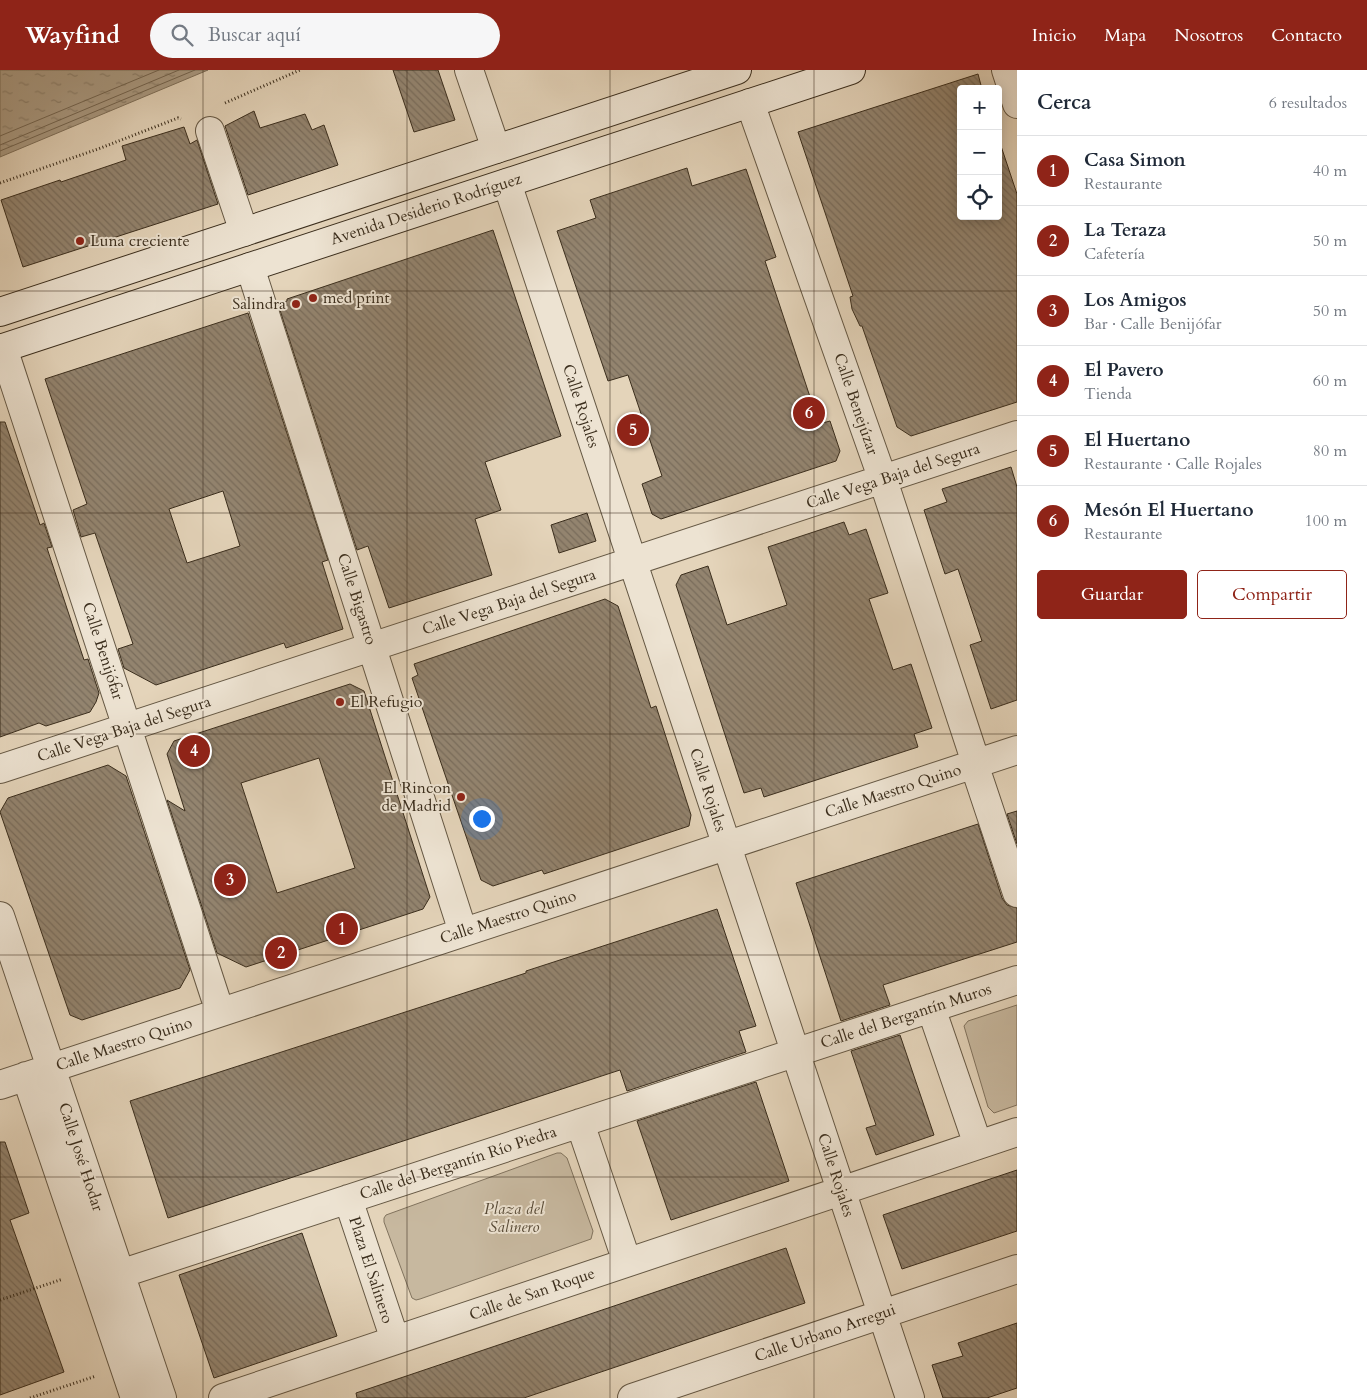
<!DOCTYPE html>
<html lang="es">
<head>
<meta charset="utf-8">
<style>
	:root { --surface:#fff; --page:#f6f6f7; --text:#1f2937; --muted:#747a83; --line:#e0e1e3; --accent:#8f2418 }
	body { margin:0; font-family:Cardo,serif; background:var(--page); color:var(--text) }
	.controls { position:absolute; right:15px; top:15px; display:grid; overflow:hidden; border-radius:5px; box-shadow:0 2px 12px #0003 }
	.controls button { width:45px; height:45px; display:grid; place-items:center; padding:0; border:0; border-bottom:1px solid var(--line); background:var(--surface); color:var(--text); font:25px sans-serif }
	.you { position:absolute; left:481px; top:748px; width:18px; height:18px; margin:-12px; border:4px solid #fff; border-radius:50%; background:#1a73e8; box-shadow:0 0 0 8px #1a73e833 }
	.badge { display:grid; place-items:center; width:32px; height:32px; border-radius:50%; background:var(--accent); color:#fff; font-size:16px; font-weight:700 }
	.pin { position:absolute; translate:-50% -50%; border:2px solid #fff; box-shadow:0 1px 5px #0006 }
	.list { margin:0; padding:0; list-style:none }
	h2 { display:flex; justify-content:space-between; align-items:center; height:65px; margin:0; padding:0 20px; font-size:21px }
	h2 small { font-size:16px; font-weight:400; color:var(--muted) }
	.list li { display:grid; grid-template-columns:32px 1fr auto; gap:15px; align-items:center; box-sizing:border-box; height:70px; padding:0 20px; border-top:1px solid var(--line) }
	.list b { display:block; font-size:19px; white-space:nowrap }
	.list p { margin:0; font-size:16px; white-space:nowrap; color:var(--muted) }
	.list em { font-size:16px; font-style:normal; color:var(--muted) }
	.actions { display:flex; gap:10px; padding:15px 20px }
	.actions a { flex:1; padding:11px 0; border:1px solid var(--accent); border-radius:5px; text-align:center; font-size:18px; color:var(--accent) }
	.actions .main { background:var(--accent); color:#fff }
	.icon { flex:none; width:28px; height:28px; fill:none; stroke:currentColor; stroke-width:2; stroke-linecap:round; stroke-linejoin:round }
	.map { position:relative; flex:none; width:1017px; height:1328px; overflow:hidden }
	header { display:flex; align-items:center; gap:30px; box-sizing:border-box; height:70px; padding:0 25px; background:var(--accent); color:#fff }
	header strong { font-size:24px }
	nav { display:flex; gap:28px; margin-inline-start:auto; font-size:18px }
	.search { width:350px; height:45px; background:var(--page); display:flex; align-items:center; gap:12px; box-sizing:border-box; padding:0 18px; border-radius:28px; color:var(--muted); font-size:19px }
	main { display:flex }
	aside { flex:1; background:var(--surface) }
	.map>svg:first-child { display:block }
	.green { fill:#c7b89f; stroke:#81735e }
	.water { fill:url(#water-ripples); stroke:#7e705b }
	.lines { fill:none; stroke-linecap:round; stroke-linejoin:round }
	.shore { stroke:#736551; stroke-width:1 }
	.building { fill:url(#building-back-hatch); stroke:#3b2e1d; fill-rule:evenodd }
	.street-casing { stroke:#655844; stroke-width:30 }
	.secondary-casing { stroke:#3b2e1d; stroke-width:30 }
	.path { stroke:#3b2e1d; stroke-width:3; stroke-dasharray:1 2.5; stroke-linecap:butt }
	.street { stroke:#ede3d2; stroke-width:28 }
	.secondary { stroke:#ede3d2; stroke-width:28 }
	.grid { fill:none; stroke:#3b2e1d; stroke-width:1; stroke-opacity:0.55 }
	.poi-dot { fill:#8f2418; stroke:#ede3d2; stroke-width:2 }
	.labels { text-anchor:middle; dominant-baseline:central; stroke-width:4; stroke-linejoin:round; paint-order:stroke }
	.street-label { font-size:16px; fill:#3b2e1d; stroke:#ede3d2 }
	.poi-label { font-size:16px; fill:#3b2e1d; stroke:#ede3d2; text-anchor:start }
	.park-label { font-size:16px; font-style:italic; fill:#574a37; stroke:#ede3d2 }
</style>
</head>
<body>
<header>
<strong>Wayfind</strong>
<div class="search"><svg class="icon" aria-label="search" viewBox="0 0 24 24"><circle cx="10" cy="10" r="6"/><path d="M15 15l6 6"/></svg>Buscar aquí</div>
<nav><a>Inicio</a><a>Mapa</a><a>Nosotros</a><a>Contacto</a></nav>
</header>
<main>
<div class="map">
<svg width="1017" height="1328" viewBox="0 0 1017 1328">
	<defs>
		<pattern id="water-ripples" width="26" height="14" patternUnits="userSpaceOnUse" patternTransform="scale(1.25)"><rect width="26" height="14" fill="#ab9c85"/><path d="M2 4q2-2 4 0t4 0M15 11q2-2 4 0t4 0" fill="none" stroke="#8c806c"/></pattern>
		<pattern id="building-back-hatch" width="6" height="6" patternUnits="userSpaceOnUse" patternTransform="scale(1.25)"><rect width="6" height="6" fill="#93846f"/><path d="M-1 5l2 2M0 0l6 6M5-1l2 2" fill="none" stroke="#796c5b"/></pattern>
	</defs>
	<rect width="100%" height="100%" fill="#e4d4ba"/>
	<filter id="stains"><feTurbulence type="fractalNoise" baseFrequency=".004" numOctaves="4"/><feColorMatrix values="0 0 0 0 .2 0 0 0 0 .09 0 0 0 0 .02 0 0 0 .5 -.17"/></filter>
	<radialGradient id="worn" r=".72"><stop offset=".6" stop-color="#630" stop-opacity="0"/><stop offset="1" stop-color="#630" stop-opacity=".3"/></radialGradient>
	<path class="green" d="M 1017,935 L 1017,1035 L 994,1043 L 988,1037 L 964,956 L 968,951 Z
		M 557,1083 L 561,1083 L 567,1088 L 593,1161 L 591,1169 L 420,1229 L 416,1230 L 412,1228 L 384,1152 L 384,1148 L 386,1145 Z"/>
	<path class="water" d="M 0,0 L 208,0 L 0,87 Z"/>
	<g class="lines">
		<path class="shore" d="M 0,66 L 159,0
			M 0,75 L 179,0
			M 0,81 L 195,0"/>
	</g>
	<path class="building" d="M 393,0 L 438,0 L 455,50 L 414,62 Z
		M 978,4 L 982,19 L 961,19 L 961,146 L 998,146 L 998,67 L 1017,124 L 1017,332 L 911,366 L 897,357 L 862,256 L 860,256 L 852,239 L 850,227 L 853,226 L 798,62 Z
		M 254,41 L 260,58 L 305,44 L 312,60 L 324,55 L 338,95 L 248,125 L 225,56 Z
		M 184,57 L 190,74 L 197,70 L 218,134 L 23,197 L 1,130 L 60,110 L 61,112 L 126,90 L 122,76 Z
		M 687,98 L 692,116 L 746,99 L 776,187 L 765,191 L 819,354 L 830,351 L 840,381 L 836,391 L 661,449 L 652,444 L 642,414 L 662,406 L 628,305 L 608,311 L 557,161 L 596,148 L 590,130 Z
		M 493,160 L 561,366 L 485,392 L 501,440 L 475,449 L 492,505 L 389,538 L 368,476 L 357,480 L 278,234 L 287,231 L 287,229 Z
		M 248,243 L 328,490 L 322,492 L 343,559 L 286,578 L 284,573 L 156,615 L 124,598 L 118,579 L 133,574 L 95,463 L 81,467 L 73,440 L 87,434 L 45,309 ZM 223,421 L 240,476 L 187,493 L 169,439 Z
		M 0,352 L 5,352 L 40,455 L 44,453 L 52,477 L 47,478 L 84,590 L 88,589 L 99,623 L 96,632 L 90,642 L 46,656 L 39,653 L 0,667 Z
		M 1011,397 L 1017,417 L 1017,630 L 991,639 L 970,575 L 982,571 L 958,499 L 945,504 L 924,440 L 947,432 L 942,419 Z
		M 587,443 L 596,471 L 559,483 L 551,455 Z
		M 844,452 L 849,465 L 866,459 L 888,523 L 869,529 L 893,600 L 911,594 L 932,658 L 914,664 L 918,677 L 764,727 L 761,718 L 744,723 L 676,515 L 681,505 L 708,496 L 727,555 L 787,535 L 768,477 Z
		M 605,529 L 618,536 L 651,638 L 656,636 L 691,745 L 689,756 L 544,804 L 542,800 L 493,816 L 481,810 L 412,608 L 418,605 L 414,594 Z
		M 350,614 L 364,621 L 430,827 L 423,839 L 246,897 L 217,883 L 167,730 L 185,741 L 167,684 L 174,671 ZM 319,688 L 355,798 L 277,823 L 241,713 Z
		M 108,695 L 126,706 L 190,900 L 180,918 L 82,950 L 70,945 L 0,742 L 8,728 Z
		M 1017,741 L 1017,774 L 1007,744 Z
		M 978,754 L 1002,828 L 1007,835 L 1017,838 L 1017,872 L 883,915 L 890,935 L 841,951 L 796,813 Z
		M 717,839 L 756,956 L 739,961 L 746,982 L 627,1021 L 620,1000 L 168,1148 L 130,1031 L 526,903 L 526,901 Z
		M 900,965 L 934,1065 L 876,1085 L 866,1058 L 876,1055 L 851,981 Z
		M 756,1012 L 789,1111 L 671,1150 L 637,1051 Z
		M 0,1072 L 5,1072 L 29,1143 L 10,1150 L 64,1302 L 0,1325 Z
		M 1017,1100 L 1017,1161 L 902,1199 L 883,1145 Z
		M 302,1163 L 337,1266 L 214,1308 L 179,1205 Z
		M 786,1178 L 805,1233 L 524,1328 L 357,1328 L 356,1323 Z
		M 1017,1253 L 1017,1318 L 987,1328 L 943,1328 L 932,1295 L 963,1286 L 958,1273 Z"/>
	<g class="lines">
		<g class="street-casing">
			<path id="street" d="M 469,0 L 496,79
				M 1006,0 L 1017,34
				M 750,33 L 883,410 L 976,693
				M 210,61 L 244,162
				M 507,113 L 910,1328
				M 250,197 L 463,862
				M 3,278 L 220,942
				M 974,694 L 1017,823
				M 0,699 L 1017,365
				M 0,846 L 162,1328
				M 931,938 L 978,1075
				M 26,1006 L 135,1328
				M 0,1015 L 1017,680
				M 580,1053 L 627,1192
				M 348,1129 L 395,1270
				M 120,1204 L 1017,910
				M 223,1328 L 1017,1062
				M 632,1328 L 1017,1199"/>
		</g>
		<g class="secondary-casing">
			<path id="secondary" d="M 0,242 L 737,0
				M 0,279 L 851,0"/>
		</g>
		<path class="path" d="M 225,33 L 300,0
			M 0,113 L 98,79 L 178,48 L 181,49
			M 0,1230 L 63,1209
			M 30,1328 L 96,1306"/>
		<use href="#street" class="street"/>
		<use href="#secondary" class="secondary"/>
	</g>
	<path class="grid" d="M 203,0 L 203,1328M 407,0 L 407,1328M 610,0 L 610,1328M 814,0 L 814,1328M 0,221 L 1017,221M 0,443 L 1017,443M 0,664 L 1017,664M 0,885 L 1017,885M 0,1107 L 1017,1107"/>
	<g class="poi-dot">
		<circle cx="80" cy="171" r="5"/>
		<circle cx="313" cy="228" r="5"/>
		<circle cx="296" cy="234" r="5"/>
		<circle cx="340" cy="632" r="5"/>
		<circle cx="461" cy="727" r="5"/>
	</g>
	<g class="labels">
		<g class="street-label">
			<text transform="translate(426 139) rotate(-18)">Avenida Desiderio Rodríguez</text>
			<text transform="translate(856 334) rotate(71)">Calle Benejúzar</text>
			<text transform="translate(581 336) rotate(72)">Calle Rojales</text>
			<text transform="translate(893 406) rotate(-18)">Calle Vega Baja del Segura</text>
			<text transform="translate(357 529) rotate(72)">Calle Bigastro</text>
			<text transform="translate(509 532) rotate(-18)">Calle Vega Baja del Segura</text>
			<text transform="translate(103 581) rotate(72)">Calle Benijófar</text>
			<text transform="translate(124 659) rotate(-18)">Calle Vega Baja del Segura</text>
			<text transform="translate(708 720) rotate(72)">Calle Rojales</text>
			<text transform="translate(893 721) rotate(-18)">Calle Maestro Quino</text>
			<text transform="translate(508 847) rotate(-18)">Calle Maestro Quino</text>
			<text transform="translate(906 946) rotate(-18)">Calle del Bergantín Muros</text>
			<text transform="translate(124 974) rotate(-18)">Calle Maestro Quino</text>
			<text transform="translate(81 1087) rotate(72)">Calle José Hodar</text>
			<text transform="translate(458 1093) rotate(-18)">Calle del Bergantín Río Piedra</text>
			<text transform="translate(836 1105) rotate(72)">Calle Rojales</text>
			<text transform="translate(371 1200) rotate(72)">Plaza El Salinero</text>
			<text transform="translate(532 1224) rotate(-19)">Calle de San Roque</text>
			<text transform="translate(825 1263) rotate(-19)">Calle Urbano Arregui</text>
		</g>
		<g class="poi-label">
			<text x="90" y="171">Luna creciente</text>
			<text x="323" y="228">med print</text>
			<text x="286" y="234" text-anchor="end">Salindra</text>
			<text x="350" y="632">El Refugio</text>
			<text x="451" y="718" text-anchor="end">El Rincon<tspan x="451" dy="18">de Madrid</tspan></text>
		</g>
		<g class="park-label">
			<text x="514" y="1139">Plaza del<tspan x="514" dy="18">Salinero</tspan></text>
		</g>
	</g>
	<rect width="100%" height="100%" filter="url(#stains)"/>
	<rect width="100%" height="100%" fill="url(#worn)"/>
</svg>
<div class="controls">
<button>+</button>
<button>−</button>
<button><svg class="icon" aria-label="locate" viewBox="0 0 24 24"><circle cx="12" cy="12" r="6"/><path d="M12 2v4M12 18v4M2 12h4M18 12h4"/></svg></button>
</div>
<div class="you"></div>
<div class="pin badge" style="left:342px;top:859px">1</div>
<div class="pin badge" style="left:281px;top:883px">2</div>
<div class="pin badge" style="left:230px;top:810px">3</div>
<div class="pin badge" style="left:194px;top:681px">4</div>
<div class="pin badge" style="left:633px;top:360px">5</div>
<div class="pin badge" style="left:809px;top:343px">6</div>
</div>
<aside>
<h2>Cerca<small>6 resultados</small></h2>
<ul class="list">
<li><span class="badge">1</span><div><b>Casa Simon</b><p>Restaurante</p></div><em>40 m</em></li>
<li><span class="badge">2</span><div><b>La Teraza</b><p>Cafetería</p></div><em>50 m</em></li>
<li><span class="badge">3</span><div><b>Los Amigos</b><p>Bar · Calle Benijófar</p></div><em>50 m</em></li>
<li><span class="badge">4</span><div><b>El Pavero</b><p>Tienda</p></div><em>60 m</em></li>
<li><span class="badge">5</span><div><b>El Huertano</b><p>Restaurante · Calle Rojales</p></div><em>80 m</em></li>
<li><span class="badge">6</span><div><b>Mesón El Huertano</b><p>Restaurante</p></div><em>100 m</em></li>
</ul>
<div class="actions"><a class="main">Guardar</a><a>Compartir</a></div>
</aside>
</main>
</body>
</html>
